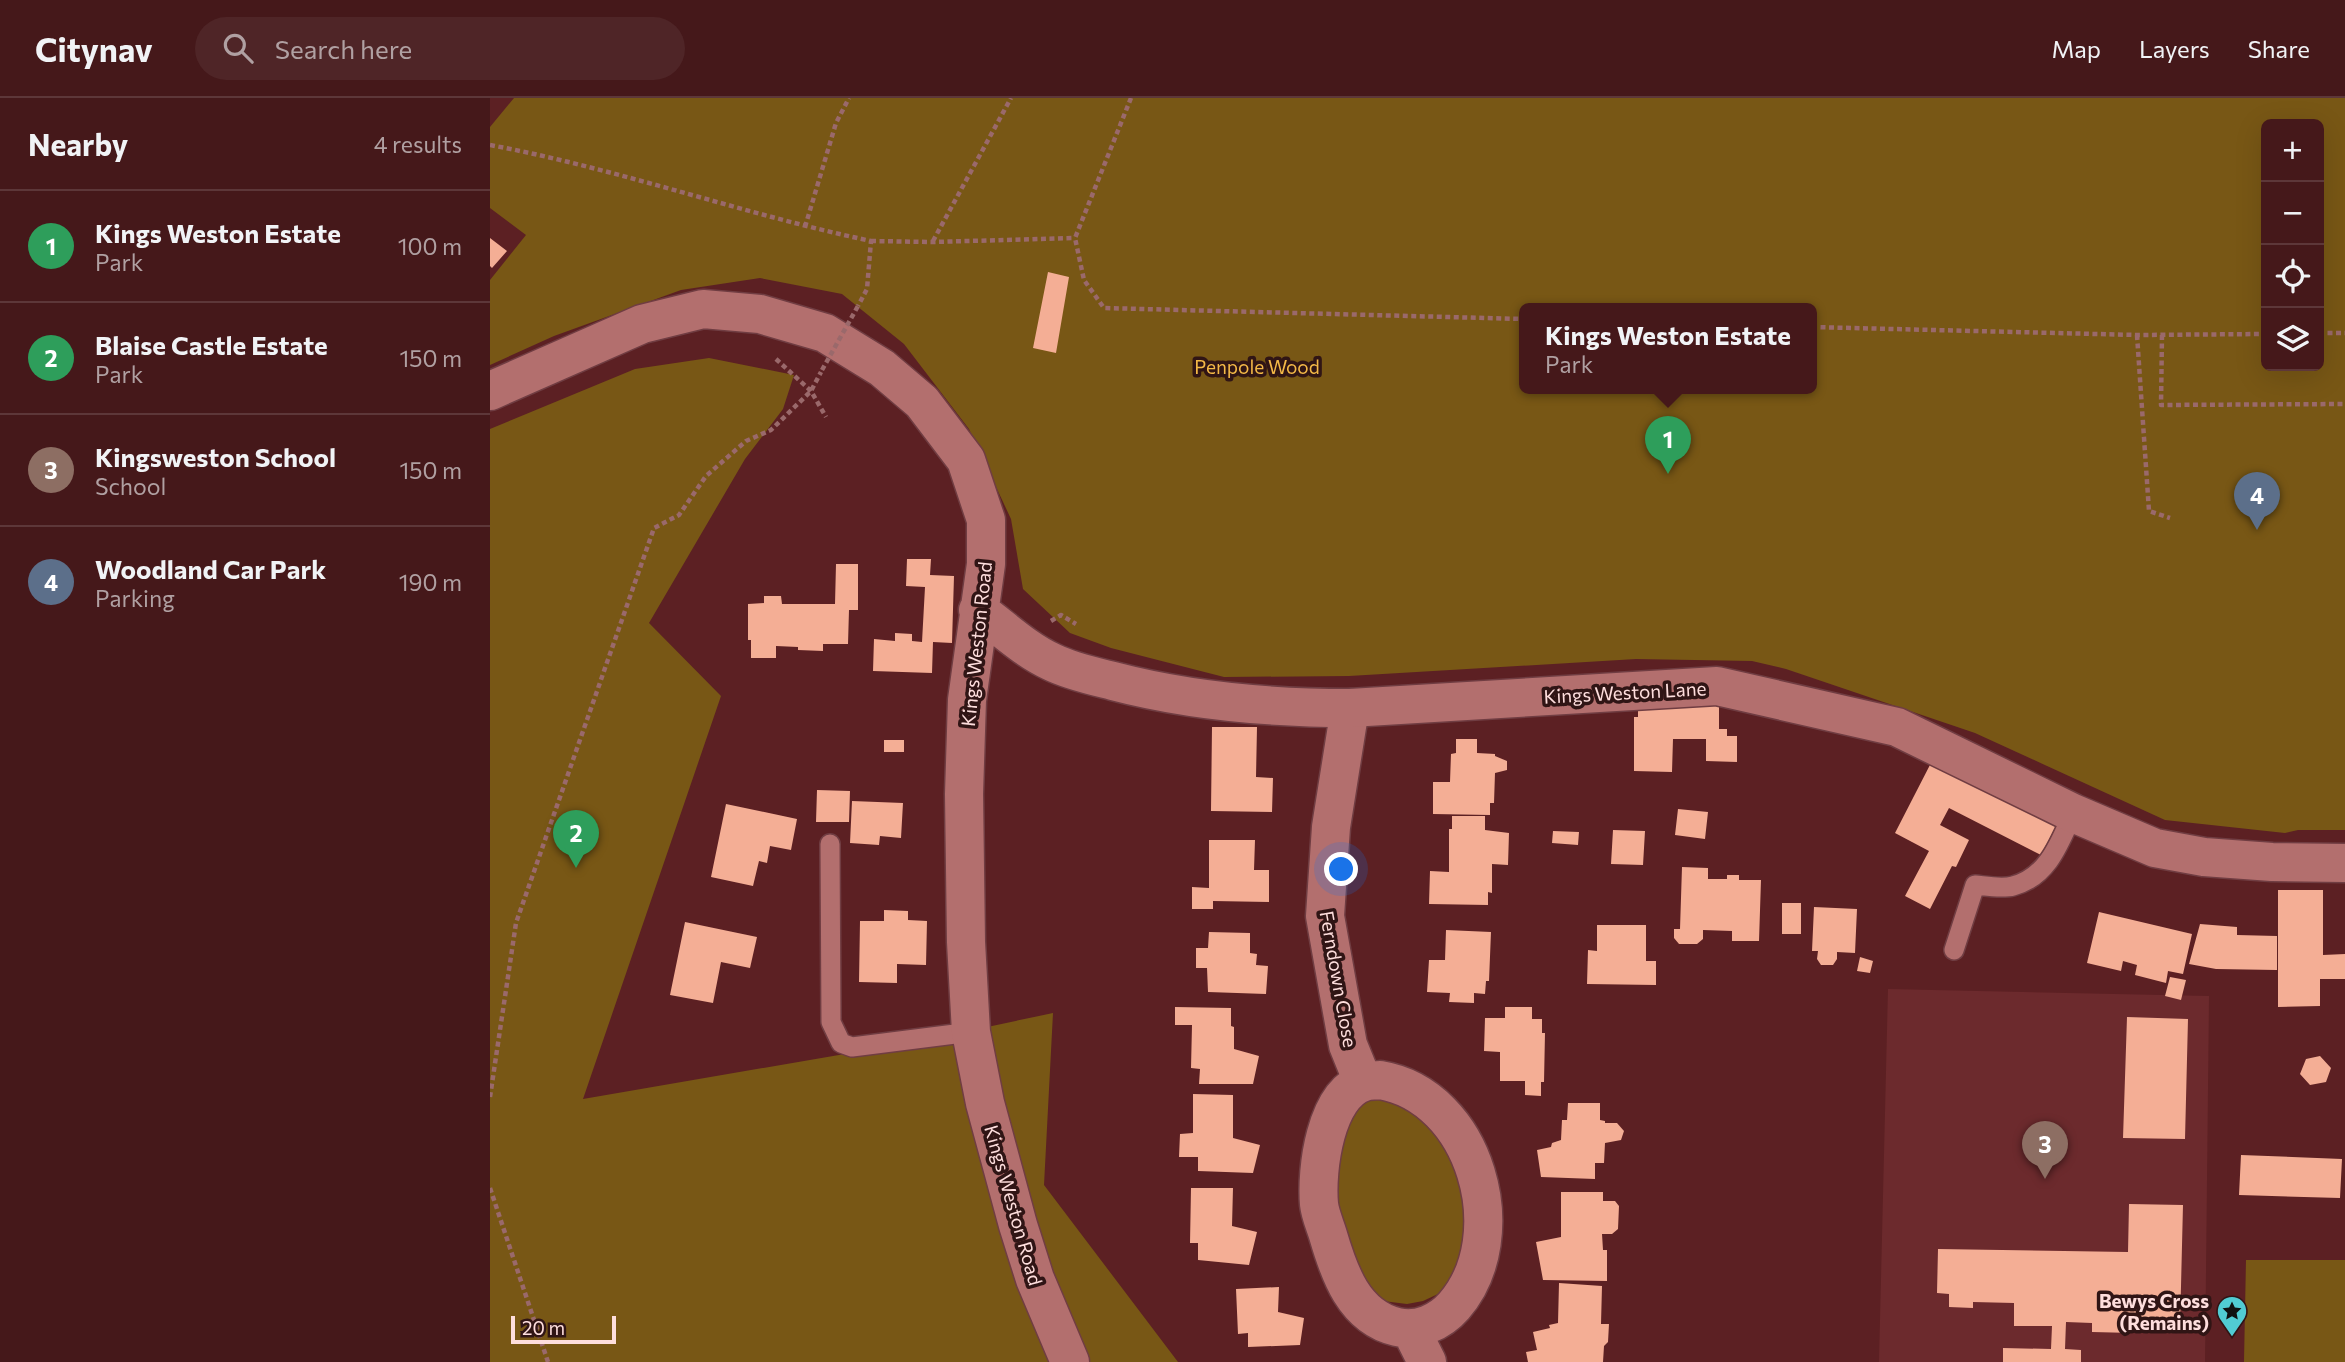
<!DOCTYPE html>
<html lang="en">
<head>
<meta charset="utf-8">
<style>
	:root { --surface:#45181a; --page:#4f2527; --text:#f1f3f6; --muted:#b0a0a2; --line:#5d3739; --accent:#51ccd3 }
	body { margin:0; font-family:Commissioner,sans-serif; background:var(--page); color:var(--text) }
	.controls { position:absolute; right:21px; top:21px; display:grid; overflow:hidden; border-radius:10px; box-shadow:0 7px 28px #0002 }
	.controls button { width:63px; height:63px; display:grid; place-items:center; padding:0; border:0; border-bottom:2px solid var(--line); background:var(--surface); color:var(--text); font:35px sans-serif }
	.scale { position:absolute; left:21px; bottom:18px; width:105px; box-sizing:border-box; padding-left:7px; border:4px solid #fededd; border-top:0; font-size:19px; line-height:24px; white-space:nowrap; color:#fededd; -webkit-text-stroke:5px #301515; paint-order:stroke }
	.you { position:absolute; left:852px; top:772px; width:24px; height:24px; margin:-18px; border:5px solid #fff; border-radius:50%; background:#1a73e8; box-shadow:0 0 0 10px #1a73e833 }
	.badge { display:grid; place-items:center; width:46px; height:46px; border-radius:50%; background:var(--accent); color:#fff; font-size:23px; font-weight:700 }
	.pin { position:absolute; translate:-50% -58px; filter:drop-shadow(0 2px 4px #0008) }
	.pin::after { content:''; position:absolute; top:37px; width:24px; height:21px; background:inherit; clip-path:polygon(0 0,100% 0,50% 100%) }
	.popup { position:absolute; left:1029px; top:205px; width:298px; height:91px; box-sizing:border-box; display:grid; place-content:center; border-radius:10px; background:var(--surface); filter:drop-shadow(0 2px 5px #0005); font-size:23px; white-space:nowrap; color:var(--muted) }
	.popup b { font-size:26px; color:var(--text) }
	.popup::after { content:''; position:absolute; left:50%; top:100%; margin-left:-14px; border:14px solid transparent; border-top-color:var(--surface) }
	.list { margin:0; padding:0; list-style:none }
	h2 { display:flex; justify-content:space-between; align-items:center; height:91px; margin:0; padding:0 28px; font-size:30px }
	h2 small { font-size:23px; font-weight:400; color:var(--muted) }
	.list li { display:grid; grid-template-columns:46px 1fr auto; gap:21px; align-items:center; box-sizing:border-box; height:112px; padding:0 28px; border-top:2px solid var(--line) }
	.list b { display:block; font-size:26px; white-space:nowrap }
	.list p { margin:0; font-size:23px; white-space:nowrap; color:var(--muted) }
	.list em { font-size:23px; font-style:normal; color:var(--muted) }
	.icon { flex:none; width:38px; height:38px; fill:none; stroke:currentColor; stroke-width:2; stroke-linecap:round; stroke-linejoin:round }
	.map { position:relative; flex:none; width:1855px; height:1264px; overflow:hidden }
	header { display:flex; align-items:center; gap:42px; box-sizing:border-box; height:98px; padding:0 35px; background:var(--surface); border-bottom:2px solid var(--line) }
	header strong { font-size:33px }
	nav { display:flex; gap:38px; margin-inline-start:auto; font-size:24px }
	.search { width:490px; height:63px; background:var(--page); display:flex; align-items:center; gap:18px; box-sizing:border-box; padding:0 24px; border-radius:38px; color:var(--muted); font-size:26px }
	main { display:flex }
	aside { flex:1; background:var(--surface) }
	.map>svg:first-child { display:block }
	.built { fill:#6c2a2d }
	.green { fill:#785715; fill-rule:evenodd }
	.building { fill:#f4ae95 }
	.lines { fill:none; stroke-linecap:round; stroke-linejoin:round }
	.lane-casing { stroke:#703d42; stroke-width:22 }
	.street-casing { stroke:#703d42; stroke-width:41 }
	.secondary-casing { stroke:#703d42; stroke-width:41 }
	.path { stroke:#9a696b; stroke-width:4.5; stroke-dasharray:5 3.5; stroke-linecap:butt }
	.lane { stroke:#b36f6e; stroke-width:19 }
	.street { stroke:#b36f6e; stroke-width:38 }
	.secondary { stroke:#b36f6e; stroke-width:38 }
	.path-bridge { stroke:#9a696b; stroke-width:4.5; stroke-dasharray:5 3.5; stroke-linecap:butt }
	.labels { text-anchor:middle; dominant-baseline:central; stroke-width:7; stroke-linejoin:round; paint-order:stroke }
	.park-label { font-size:19px; fill:#f4b947; stroke:#301515 }
	.street-label { font-size:19px; fill:#fededd; stroke:#301515 }
	.poi-label { font-size:19px; font-weight:bold; fill:#fededd; stroke:#301515; text-anchor:end }
</style>
</head>
<body>
<header>
<strong>Citynav</strong>
<div class="search"><svg class="icon" aria-label="search" viewBox="0 0 24 24"><circle cx="10" cy="10" r="6"/><path d="M15 15l6 6"/></svg>Search here</div>
<nav><a>Map</a><a>Layers</a><a>Share</a></nav>
</header>
<main>
<aside>
<h2>Nearby<small>4 results</small></h2>
<ul class="list">
<li><span class="badge" style="background:#2e9e5b">1</span><div><b>Kings Weston Estate</b><p>Park</p></div><em>100 m</em></li>
<li><span class="badge" style="background:#2e9e5b">2</span><div><b>Blaise Castle Estate</b><p>Park</p></div><em>150 m</em></li>
<li><span class="badge" style="background:#8d6e63">3</span><div><b>Kingsweston School</b><p>School</p></div><em>150 m</em></li>
<li><span class="badge" style="background:#5c6f8a">4</span><div><b>Woodland Car Park</b><p>Parking</p></div><em>190 m</em></li>
</ul>
</aside>
<div class="map">
<svg width="1855" height="1264" viewBox="0 0 1855 1264">
	<rect width="100%" height="100%" fill="#5c2023"/>
	<path class="built" d="M 1398,891 L 1719,898 L 1715,1264 L 1389,1264 Z"/>
	<path class="green" d="M 24,0 L 1855,0 L 1855,732 L 1808,732 L 1795,735 L 1675,722 L 1485,635 L 1296,571 L 1262,563 L 1146,561 L 859,578 L 734,579 L 621,550 L 580,535 L 533,491 L 521,421 L 479,331 L 414,246 L 352,196 L 270,180 L 191,192 L 64,238 L 0,267 L 0,182 L 36,137 L 0,110 L 0,29 ZM 1776,26 L 1829,26 L 1829,268 L 1776,268 ZM 1034,210 L 1322,210 L 1322,290 L 1034,290 Z
		M 219,260 L 304,277 L 293,311 L 255,361 L 159,525 L 231,598 L 93,1001 L 436,942 L 563,915 L 554,1087 L 688,1264 L 0,1264 L 0,331 L 145,271 Z
		M 898,1000 L 946,1028 L 969,1065 L 978,1143 L 961,1183 L 948,1196 L 933,1203 L 917,1206 L 893,1203 L 883,1197 L 842,1112 L 850,1032 L 869,1007 L 883,1001 Z
		M 1756,1162 L 1855,1162 L 1855,1264 L 1754,1264 Z"/>
	<path class="building" d="M 0,140 L 17,153 L 2,170 L 0,168 Z
		M 558,174 L 579,179 L 566,255 L 543,250 Z
		M 417,461 L 441,461 L 440,477 L 464,478 L 462,545 L 443,544 L 442,575 L 383,573 L 384,541 L 405,543 L 405,535 L 422,536 L 422,543 L 432,544 L 435,489 L 416,488 Z
		M 346,466 L 368,466 L 368,512 L 359,512 L 358,546 L 333,546 L 333,553 L 308,552 L 308,549 L 286,548 L 286,560 L 261,560 L 261,542 L 258,542 L 258,506 L 274,505 L 274,498 L 291,498 L 292,506 L 345,506 Z
		M 1148,604 L 1229,605 L 1229,631 L 1237,631 L 1237,638 L 1247,638 L 1247,664 L 1216,663 L 1216,641 L 1183,641 L 1182,674 L 1144,673 L 1144,619 L 1148,619 Z
		M 722,629 L 767,629 L 766,679 L 783,680 L 782,714 L 721,713 Z
		M 966,641 L 987,641 L 987,655 L 1005,656 L 1005,658 L 1017,663 L 1017,672 L 1005,675 L 1004,705 L 1000,705 L 1000,717 L 943,716 L 943,684 L 960,684 L 961,656 L 966,655 Z
		M 394,642 L 414,642 L 414,654 L 394,654 Z
		M 1442,663 L 1567,726 L 1551,757 L 1459,710 L 1450,727 L 1479,742 L 1466,769 L 1462,768 L 1440,811 L 1415,798 L 1439,753 L 1405,735 Z
		M 327,692 L 360,693 L 359,724 L 326,724 Z
		M 362,703 L 413,705 L 411,740 L 390,738 L 389,747 L 360,745 Z
		M 236,706 L 307,721 L 301,752 L 280,748 L 277,765 L 269,763 L 263,788 L 221,779 Z
		M 1188,711 L 1218,714 L 1215,741 L 1185,737 Z
		M 962,718 L 995,718 L 995,732 L 1019,735 L 1018,767 L 1002,766 L 1002,795 L 998,794 L 998,807 L 939,806 L 940,773 L 959,774 L 959,731 L 962,731 Z
		M 1123,732 L 1155,733 L 1153,767 L 1121,766 Z
		M 1063,733 L 1089,734 L 1088,747 L 1062,745 Z
		M 719,742 L 765,742 L 764,772 L 779,772 L 779,804 L 723,803 L 723,811 L 702,811 L 702,789 L 719,790 Z
		M 1192,769 L 1218,770 L 1218,781 L 1237,781 L 1237,777 L 1249,777 L 1249,782 L 1271,782 L 1269,843 L 1242,843 L 1242,833 L 1213,832 L 1213,841 L 1207,846 L 1189,846 L 1184,840 L 1184,831 L 1190,831 Z
		M 1788,792 L 1833,792 L 1833,857 L 1855,856 L 1855,881 L 1830,881 L 1830,908 L 1788,909 Z
		M 1292,805 L 1311,805 L 1311,836 L 1292,836 Z
		M 1324,809 L 1367,811 L 1365,855 L 1347,854 L 1347,861 L 1343,867 L 1331,867 L 1327,861 L 1328,853 L 1322,853 Z
		M 394,812 L 418,813 L 418,822 L 437,823 L 436,867 L 407,866 L 407,885 L 369,884 L 370,823 L 394,823 Z
		M 1609,814 L 1702,836 L 1693,876 L 1678,873 L 1676,885 L 1645,877 L 1647,867 L 1633,863 L 1631,873 L 1597,865 Z
		M 195,824 L 267,839 L 260,870 L 231,864 L 223,905 L 180,897 Z
		M 1710,826 L 1747,829 L 1747,837 L 1787,838 L 1787,872 L 1726,871 L 1699,866 Z
		M 1107,827 L 1156,827 L 1156,863 L 1166,863 L 1166,887 L 1097,886 L 1098,852 L 1107,853 Z
		M 956,832 L 1001,834 L 999,883 L 996,883 L 995,896 L 984,895 L 984,905 L 959,904 L 960,895 L 937,894 L 939,862 L 955,862 Z
		M 719,834 L 760,835 L 760,855 L 767,856 L 766,867 L 778,868 L 776,896 L 718,894 L 717,870 L 706,870 L 706,850 L 718,850 Z
		M 1370,859 L 1383,863 L 1380,875 L 1367,873 Z
		M 1680,879 L 1696,882 L 1691,902 L 1675,898 Z
		M 685,909 L 741,910 L 741,928 L 744,929 L 744,951 L 769,958 L 763,986 L 709,986 L 710,971 L 701,970 L 702,927 L 685,927 Z
		M 1015,909 L 1042,909 L 1042,921 L 1052,921 L 1052,935 L 1055,935 L 1054,984 L 1051,984 L 1051,998 L 1035,997 L 1035,983 L 1010,983 L 1010,954 L 994,953 L 995,920 L 1015,920 Z
		M 1637,919 L 1698,921 L 1695,1041 L 1633,1040 Z
		M 1830,958 L 1841,970 L 1836,984 L 1820,987 L 1810,976 L 1816,961 Z
		M 703,996 L 743,997 L 743,1040 L 770,1047 L 763,1075 L 708,1073 L 708,1059 L 689,1059 L 690,1036 L 703,1035 Z
		M 1078,1005 L 1110,1005 L 1110,1022 L 1115,1023 L 1115,1025 L 1127,1025 L 1134,1033 L 1131,1042 L 1115,1045 L 1114,1065 L 1105,1065 L 1105,1081 L 1051,1079 L 1047,1052 L 1061,1049 L 1062,1045 L 1071,1042 L 1072,1022 L 1077,1022 Z
		M 1751,1057 L 1852,1061 L 1850,1100 L 1749,1097 Z
		M 701,1090 L 743,1090 L 742,1128 L 767,1134 L 759,1167 L 708,1162 L 708,1145 L 700,1145 Z
		M 1071,1094 L 1113,1094 L 1113,1103 L 1125,1103 L 1129,1108 L 1128,1131 L 1122,1136 L 1112,1136 L 1113,1152 L 1117,1152 L 1117,1183 L 1053,1182 L 1046,1144 L 1071,1139 Z
		M 1639,1106 L 1693,1107 L 1690,1229 L 1643,1228 L 1643,1235 L 1602,1234 L 1602,1225 L 1576,1224 L 1575,1251 L 1591,1252 L 1591,1264 L 1513,1264 L 1513,1250 L 1561,1251 L 1562,1228 L 1524,1228 L 1524,1205 L 1483,1204 L 1483,1210 L 1459,1209 L 1459,1196 L 1447,1195 L 1448,1151 L 1638,1154 Z
		M 1069,1185 L 1112,1188 L 1111,1226 L 1119,1226 L 1118,1244 L 1114,1248 L 1113,1264 L 1038,1264 L 1036,1254 L 1047,1252 L 1043,1234 L 1060,1230 L 1059,1227 L 1068,1225 Z
		M 789,1189 L 788,1214 L 814,1220 L 810,1247 L 758,1249 L 758,1235 L 748,1236 L 746,1191 Z"/>
	<g class="lines">
		<g class="lane-casing">
			<path id="lane" d="M 340,746 L 341,924 L 351,945 L 362,949 L 481,934
				M 1464,852 L 1485,787 C 1496,788 1512,791 1523,788 C 1558,779 1570,744 1583,715"/>
		</g>
		<g class="street-casing">
			<path id="street" d="M 860,610 L 841,729 L 835,818 L 858,947 L 873,984
				M 890,982 C 986,998 1025,1138 964,1208 C 950,1224 928,1234 907,1229 C 864,1219 849,1175 838,1137 C 835,1127 830,1116 829,1106 C 826,1072 835,996 874,984 C 879,982 885,983 890,982 Z
				M 921,1232 L 937,1264"/>
		</g>
		<g class="secondary-casing">
			<path id="secondary" d="M 0,293 L 152,226 L 213,211 L 270,216 L 335,235 L 392,270 L 432,304 L 476,362 L 496,422 L 496,466 L 477,602 L 474,696 L 476,844 L 481,934 L 495,1005 L 528,1127 L 545,1181 L 580,1264
				M 488,512 C 513,530 534,551 562,564 C 580,573 603,578 623,583 C 699,603 781,610 860,610 L 1227,588 L 1407,629 L 1583,715 L 1665,750 L 1714,759 L 1782,764 L 1855,765"/>
		</g>
		<path class="path" d="M 641,0 L 585,140 L 594,182 L 614,210 L 1034,221
			M 0,47 C 129,71 253,116 381,143 L 377,191 L 368,208
			M 315,129 L 346,25 L 359,0
			M 381,143 L 443,144 L 585,140
			M 443,143 L 521,0
			M 1322,229 L 1647,237 L 1776,236
			M 1829,235 L 1855,235
			M 1647,237 L 1659,413 L 1680,420
			M 1672,237 L 1671,307 L 1855,306
			M 286,261 L 321,293 L 336,319
			M 561,523 L 571,517 L 586,526
			M 0,999 L 26,825 L 164,430 L 189,417 L 216,378 L 256,343 L 281,332 L 321,293 L 331,274
			M 0,1090 L 58,1264"/>
		<use href="#lane" class="lane"/>
		<use href="#street" class="street"/>
		<use href="#secondary" class="secondary"/>
		<path class="path-bridge" d="M 332,272 L 368,208"/>
	</g>
	<defs>
		<g id="sight-pin" transform="scale(1.575)"><path d="M0 17L-7.5 6A9.5 9.5 0 1 1 7.5 6Z" fill="#51ccd3" stroke="#301515"/><path d="M0-6L1.8-2.2L6-1.7L2.9 1.2L3.7 5.4L0 3.3L-3.7 5.4L-2.9 1.2L-6-1.7L-1.8-2.2Z" fill="#111"/></g>
	</defs>
	<g fill-rule="evenodd">
		<use href="#sight-pin" x="1742" y="1213"/>
	</g>
	<g class="labels">
		<g class="park-label">
			<text x="767" y="268">Penpole Wood</text>
		</g>
		<g class="street-label">
			<text transform="translate(486 546) rotate(-84)">Kings Weston Road</text>
			<text transform="translate(1135 594) rotate(-3)">Kings Weston Lane</text>
			<text transform="translate(849 881) rotate(80)">Ferndown Close</text>
			<text transform="translate(524 1107) rotate(74)">Kings Weston Road</text>
		</g>
		<g class="poi-label">
			<text x="1719" y="1202">Bewys Cross<tspan x="1719" dy="22">(Remains)</tspan></text>
		</g>
	</g>
</svg>
<div class="controls">
<button>+</button>
<button>−</button>
<button><svg class="icon" aria-label="locate" viewBox="0 0 24 24"><circle cx="12" cy="12" r="6"/><path d="M12 2v4M12 18v4M2 12h4M18 12h4"/></svg></button>
<button><svg class="icon" aria-label="layers" viewBox="0 0 24 24"><path d="M12 4l9 5-9 5-9-5zM3 14l9 5 9-5"/></svg></button>
</div>
<div class="scale">20 m</div>
<div class="you"></div>
<div class="pin badge" style="left:1178px;top:376px;background:#2e9e5b">1</div>
<div class="popup"><b>Kings Weston Estate</b>Park</div>
<div class="pin badge" style="left:86px;top:770px;background:#2e9e5b">2</div>
<div class="pin badge" style="left:1555px;top:1081px;background:#8d6e63">3</div>
<div class="pin badge" style="left:1767px;top:432px;background:#5c6f8a">4</div>
</div>
</main>
</body>
</html>
